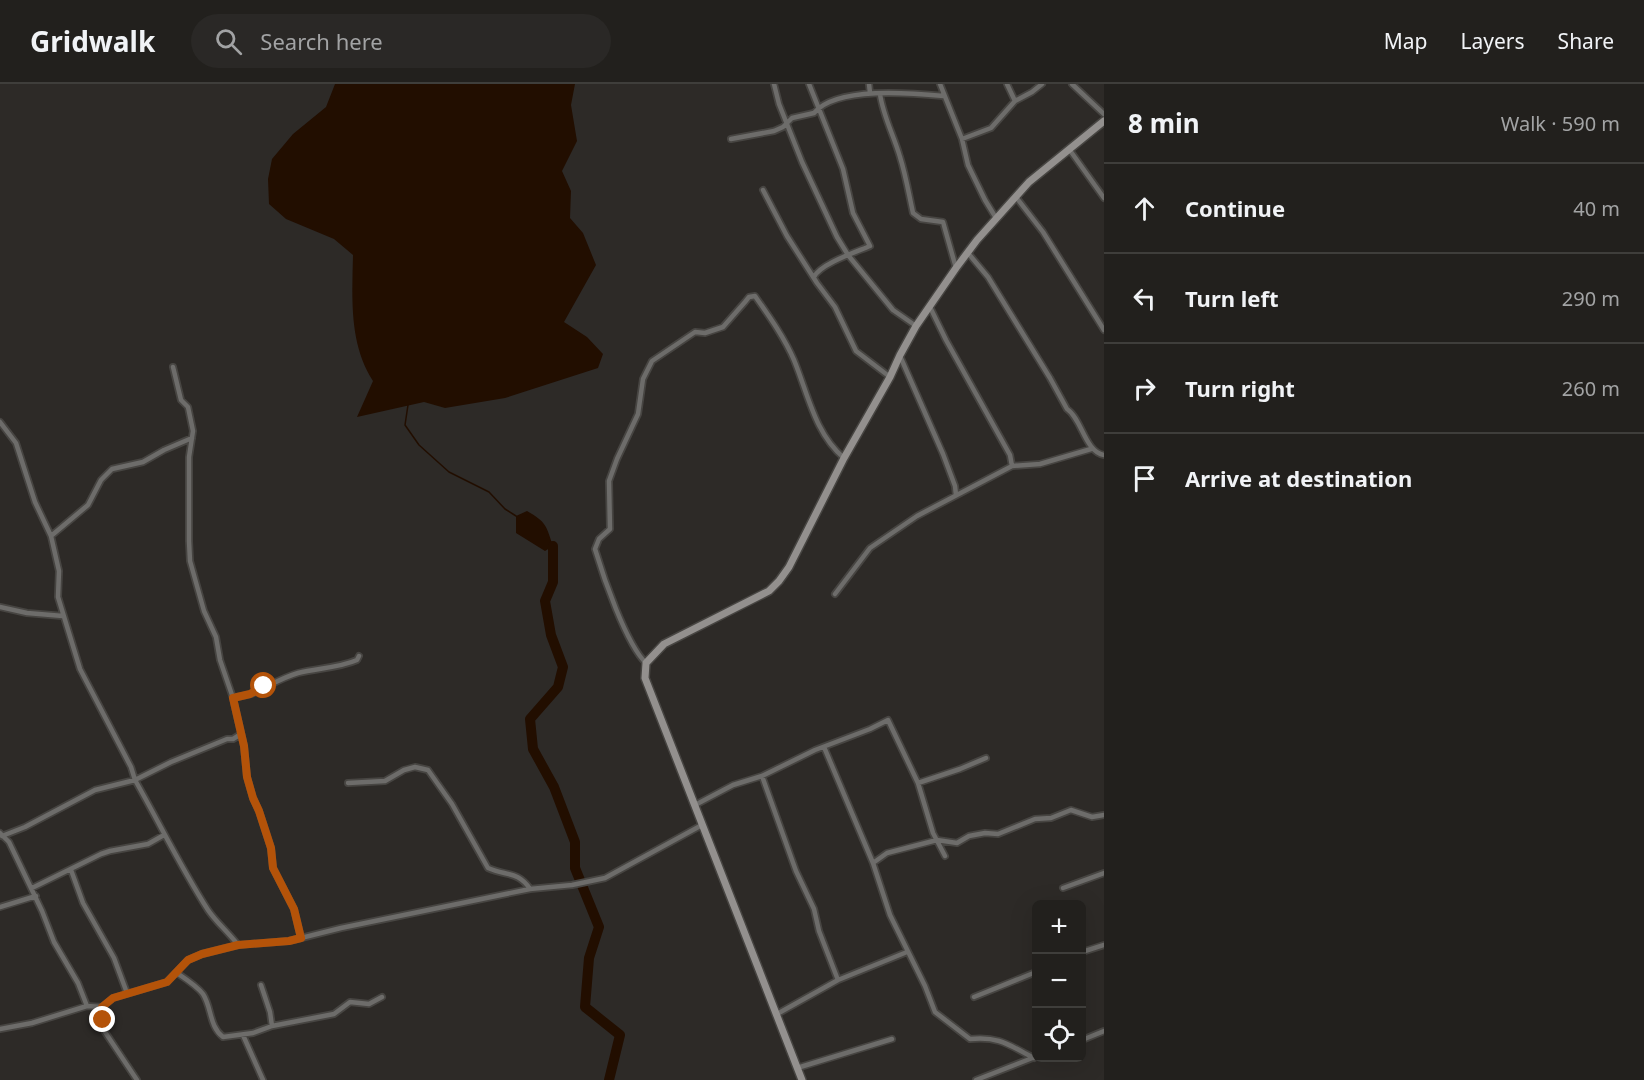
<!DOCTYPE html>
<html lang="en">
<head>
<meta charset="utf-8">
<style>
	:root { --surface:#22201d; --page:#2a2826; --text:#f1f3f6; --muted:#a2a3a4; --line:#3f3e3b }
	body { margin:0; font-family:"Noto Sans",sans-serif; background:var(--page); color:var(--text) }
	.controls { position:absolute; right:18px; bottom:18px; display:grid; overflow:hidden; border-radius:9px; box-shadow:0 6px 24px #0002 }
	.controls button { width:54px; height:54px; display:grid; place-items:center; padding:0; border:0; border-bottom:2px solid var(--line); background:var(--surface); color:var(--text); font:30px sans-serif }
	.stop { position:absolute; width:18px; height:18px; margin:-14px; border:4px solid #b45309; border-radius:50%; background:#fff }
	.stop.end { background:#b45309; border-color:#fff; box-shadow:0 2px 6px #0008 }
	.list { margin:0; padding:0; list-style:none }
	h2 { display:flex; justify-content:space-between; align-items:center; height:78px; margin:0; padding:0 24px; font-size:26px }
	h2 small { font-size:20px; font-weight:400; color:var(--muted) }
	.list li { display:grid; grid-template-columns:39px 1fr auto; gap:18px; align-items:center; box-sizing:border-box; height:90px; padding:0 24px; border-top:2px solid var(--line) }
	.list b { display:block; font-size:22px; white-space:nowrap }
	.list em { font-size:20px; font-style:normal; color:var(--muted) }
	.icon { flex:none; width:33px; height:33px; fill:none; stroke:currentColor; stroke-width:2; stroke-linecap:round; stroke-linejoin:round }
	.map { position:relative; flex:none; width:1104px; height:996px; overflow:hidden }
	header { display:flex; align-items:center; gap:36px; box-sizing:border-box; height:84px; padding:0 30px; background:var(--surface); border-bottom:2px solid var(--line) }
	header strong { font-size:28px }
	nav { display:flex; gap:33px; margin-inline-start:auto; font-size:21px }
	.search { width:420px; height:54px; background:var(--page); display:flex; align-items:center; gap:15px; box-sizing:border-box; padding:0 21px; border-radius:33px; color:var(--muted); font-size:22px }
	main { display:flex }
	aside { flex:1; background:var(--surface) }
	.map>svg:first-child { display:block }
	.water { fill:#220e00 }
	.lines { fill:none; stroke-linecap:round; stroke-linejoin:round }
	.stream { stroke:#220e00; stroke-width:1.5 }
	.river { stroke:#220e00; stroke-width:10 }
	.street-casing { stroke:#474542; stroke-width:8 }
	.secondary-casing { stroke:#474542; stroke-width:10 }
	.street { stroke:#6d6c6a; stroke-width:4.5 }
	.secondary { stroke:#93908e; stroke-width:7 }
	.route { stroke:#b45309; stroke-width:8 }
</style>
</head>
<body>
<header>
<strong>Gridwalk</strong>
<div class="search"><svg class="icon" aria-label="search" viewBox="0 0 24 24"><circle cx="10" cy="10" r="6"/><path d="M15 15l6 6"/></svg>Search here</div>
<nav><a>Map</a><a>Layers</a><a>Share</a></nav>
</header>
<main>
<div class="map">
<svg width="1104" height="996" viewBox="0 0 1104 996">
	<rect width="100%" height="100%" fill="#2d2a27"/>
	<path class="water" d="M 335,0 L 575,0 L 571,21 L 577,57 L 562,87 L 571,107 L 570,134 L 583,149 L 596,181 L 564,238 L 587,253 L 603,270 L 598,284 L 505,314 L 445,324 L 424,318 L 357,333 L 373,297 C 349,260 352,214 353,171 L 334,155 L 286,135 L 269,120 L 268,95 L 272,75 L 293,50 L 326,23 Z
		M 527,427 C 546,438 546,441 553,462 L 545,467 L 516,449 L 516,432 Z"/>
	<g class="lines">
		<path class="stream" d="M 408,321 L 405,341 L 419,361 L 449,388 L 489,408 L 505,425 L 516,432"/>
		<path class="river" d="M 553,462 L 553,498 L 545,517 L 551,551 L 563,583 L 558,603 L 530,635 L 533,665 L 554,703 L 575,758 L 575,784 L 599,843 L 589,874 L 585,923 L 620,951 L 609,996"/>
		<g class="street-casing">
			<path id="street" d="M 774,0 L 779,20 L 802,78 L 837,153 L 848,171 L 893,226 L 916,242
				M 809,0 L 843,85 L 853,129 L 870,162 C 856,168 820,180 814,193
				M 869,0 L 870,9
				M 940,0 L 962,55 L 968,81 L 985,116 L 996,134
				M 1007,0 L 1015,17
				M 1072,0 L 1104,30
				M 880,10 C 883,32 894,52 900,73 C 906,92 909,111 913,129 L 921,135 L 943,138 L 956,184
				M 731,55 L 774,47 L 783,43 L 792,34 L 814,29 C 836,2 912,9 944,12
				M 962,55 L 991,44 L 1015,17 L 1032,8 L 1042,0
				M 1069,65 L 1104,114
				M 763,106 L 787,152 L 817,199 L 835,223 L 856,267 L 890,293
				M 1016,113 L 1043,148 L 1104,246
				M 968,169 L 988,193 L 1050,294 L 1067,325 C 1082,335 1085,368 1104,371
				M 930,223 L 946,256 L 1010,371 L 1012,382
				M 900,272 L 943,370 L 955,402 L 956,411
				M 173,283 L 181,316 L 188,323 L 193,347 L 189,373 L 189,457 L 190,477 L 204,527 L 216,553 L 220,576 L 233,614 L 244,662 L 247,693 L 253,714 L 259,727 L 271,764 L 273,784 L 294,825 L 301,854
				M 0,338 L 16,359 L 35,418 L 51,452 L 59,487 L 58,513 L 80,585 L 131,683 L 135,696 C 160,740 181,784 208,826 C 216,838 229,849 238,861
				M 51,452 L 88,421 L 101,396 L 112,385 L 143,378 L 164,366 L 192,354
				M 835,510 L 870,464 L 917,432 L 1012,382 L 1040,380 L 1091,365
				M 0,523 L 27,529 L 63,532
				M 646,579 C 626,560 603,492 595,465 L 599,455 L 610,445 L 609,397 L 617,375 L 638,330 L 643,295 L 652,277 L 695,248 L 705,249 L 723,243 L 745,218 L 749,213 L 755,212 C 769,232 784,253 794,276 C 808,310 815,350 844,374
				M 233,614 C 239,612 245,612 251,610 C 267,603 281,594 298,589 C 317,584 339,584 357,576 L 359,572
				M 824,663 L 873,779 L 890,831 L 925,902 L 935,928 L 970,955 C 999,952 1009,961 1034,974
				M 762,692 L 796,787 L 814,825 L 819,847 L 838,896
				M 348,699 L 385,697 L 404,686 L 415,683 L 428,686 L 452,720 L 488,784 C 506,792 518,787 530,805
				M 918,699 L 960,685 L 986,674
				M 695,721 L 733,701 L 762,692 L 815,666 L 870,645 L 888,636 L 918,699 L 933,749 L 945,772
				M 0,749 L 9,758 L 42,827 L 54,858 L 78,899 L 87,922
				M 2,752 L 25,743 L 95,706 L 135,696 L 171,678 L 227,655 L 233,655 L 241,650
				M 873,779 L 887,769 L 937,756 L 957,759 L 969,752 L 985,749 L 998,750 L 1035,735 L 1051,734 L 1071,726 L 1092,733 L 1104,731
				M 71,786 L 83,819 L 114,874 L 127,909
				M 32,804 L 101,770 L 110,767 L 148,760 L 164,751
				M 1063,804 L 1104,789
				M 0,823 L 36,812
				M 1082,868 L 1104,861
				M 177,889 C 186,895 197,902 203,910 C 212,924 209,942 223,953 L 253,949 L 272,942 L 334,930 L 350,918 L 369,920 L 382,913
				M 261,901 L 270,928 L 272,942
				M 974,913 L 1036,888
				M 102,923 L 105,948 L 137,996
				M 777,930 L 838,896 L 907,868
				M 0,945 L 32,939 L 87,922 L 102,923 L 113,914 L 167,898 L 188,876 L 202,870 L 238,861 L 289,857 L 341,844 L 530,805 L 572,801 L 605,794 L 702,741
				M 243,951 L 263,996
				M 1082,956 L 1104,947
				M 797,984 L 892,955
				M 976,996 L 1035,973"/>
		</g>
		<g class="secondary-casing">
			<path id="secondary" d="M 802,996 L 645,594 L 646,579 L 664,560 L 769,507 L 779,497 L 789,483 L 844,374 L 890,293 L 900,271 L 916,242 L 956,184 L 977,156 L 1029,98 L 1104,37"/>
		</g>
		<use href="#street" class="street"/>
		<use href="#secondary" class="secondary"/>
	</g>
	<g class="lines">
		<path class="route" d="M 103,936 L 102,923 L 113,914 L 167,898 L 188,876 L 202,870 L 238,861 L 289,857 L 301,854 L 294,825 L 273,784 L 271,764 L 259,727 L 253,714 L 247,693 L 244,662 L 233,614 L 250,610 L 264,602"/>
	</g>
</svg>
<div class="controls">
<button>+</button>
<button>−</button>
<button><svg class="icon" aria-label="locate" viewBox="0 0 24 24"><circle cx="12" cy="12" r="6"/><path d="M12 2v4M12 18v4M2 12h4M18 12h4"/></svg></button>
</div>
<div class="stop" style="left:264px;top:602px"></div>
<div class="stop end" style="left:103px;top:936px"></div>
</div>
<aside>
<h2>8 min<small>Walk · 590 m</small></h2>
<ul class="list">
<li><svg class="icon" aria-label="ahead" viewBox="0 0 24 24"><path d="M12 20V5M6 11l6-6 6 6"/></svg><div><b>Continue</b></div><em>40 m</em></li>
<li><svg class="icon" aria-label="left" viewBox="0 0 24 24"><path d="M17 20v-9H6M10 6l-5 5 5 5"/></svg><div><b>Turn left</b></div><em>290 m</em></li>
<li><svg class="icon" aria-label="right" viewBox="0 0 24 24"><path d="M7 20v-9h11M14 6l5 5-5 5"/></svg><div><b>Turn right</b></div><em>260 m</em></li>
<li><svg class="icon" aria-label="arrive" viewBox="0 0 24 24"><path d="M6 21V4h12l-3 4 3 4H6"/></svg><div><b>Arrive at destination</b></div></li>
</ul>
</aside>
</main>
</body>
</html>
